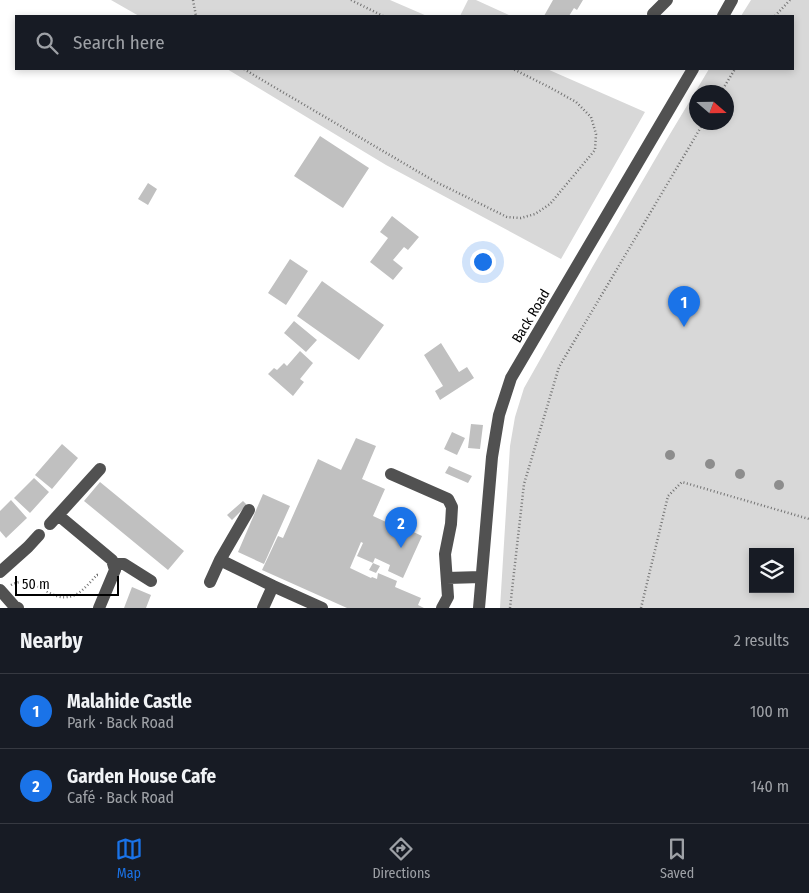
<!DOCTYPE html>
<html lang="en">
<head>
<meta charset="utf-8">
<style>
	:root { --surface:#171b24; --page:#20242c; --text:#f1f3f6; --muted:#9ea1a6; --line:#363941; --accent:#1a73e8 }
	body { margin:0; font-family:"Fira Sans Condensed",sans-serif; background:var(--page); color:var(--text) }
	.controls { position:absolute; right:15px; bottom:15px; display:grid; overflow:hidden; border-radius:0px; box-shadow:0 2px 8px #0003 }
	.controls button { width:45px; height:45px; display:grid; place-items:center; padding:0; border:0; border-bottom:1px solid var(--line); background:var(--surface); color:var(--text); font:25px sans-serif }
	.compass { position:absolute; left:689px; top:85px; width:45px; height:45px; border-radius:50%; background:var(--surface); box-shadow:0 2px 8px #0003; rotate:110deg }
	.scale { position:absolute; left:15px; bottom:12px; width:104px; box-sizing:border-box; padding-left:5px; border:2px solid #000; border-top:0; font-size:14px; line-height:18px; white-space:nowrap; color:#000; -webkit-text-stroke:4px #fff; paint-order:stroke }
	.you { position:absolute; left:482px; top:261px; width:18px; height:18px; margin:-12px; border:4px solid #fff; border-radius:50%; background:#1a73e8; box-shadow:0 0 0 8px #1a73e833 }
	.badge { display:grid; place-items:center; width:32px; height:32px; border-radius:50%; background:var(--accent); color:#fff; font-size:16px; font-weight:700 }
	.pin { position:absolute; translate:-50% -41px; filter:drop-shadow(0 1px 2px #0008) }
	.pin::after { content:''; position:absolute; top:26px; width:18px; height:15px; background:inherit; clip-path:polygon(0 0,100% 0,50% 100%) }
	.list { margin:0; padding:0; list-style:none }
	h2 { display:flex; justify-content:space-between; align-items:center; height:65px; margin:0; padding:0 20px; font-size:21px }
	h2 small { font-size:16px; font-weight:400; color:var(--muted) }
	.list li { display:grid; grid-template-columns:32px 1fr auto; gap:15px; align-items:center; box-sizing:border-box; height:75px; padding:0 20px; border-top:1px solid var(--line) }
	.list b { display:block; font-size:19px; white-space:nowrap }
	.list p { margin:0; font-size:16px; white-space:nowrap; color:var(--muted) }
	.list em { font-size:16px; font-style:normal; color:var(--muted) }
	.icon { flex:none; width:28px; height:28px; fill:none; stroke:currentColor; stroke-width:2; stroke-linecap:round; stroke-linejoin:round }
	.map { position:relative; flex:none; width:809px; height:608px; overflow:hidden }
	.search { position:absolute; background:var(--surface); box-shadow:0 2px 8px #0003; left:15px; right:15px; top:15px; height:55px; display:flex; align-items:center; gap:12px; box-sizing:border-box; padding:0 18px; border-radius:0px; color:var(--muted); font-size:19px }
	.sheet { height:215px; background:var(--surface) }
	nav { display:flex; justify-content:space-around; align-items:center; box-sizing:border-box; height:70px; border-top:1px solid var(--line); background:var(--surface); font-size:14px; color:var(--muted) }
	nav a { display:grid; justify-items:center; gap:2px }
	nav .on { color:var(--accent) }
	.map>svg:first-child { display:block }
	.green { fill:#d8d8d8; fill-rule:evenodd }
	.building { fill:#c0c0c0 }
	.lines { fill:none; stroke-linecap:round; stroke-linejoin:round }
	.path { stroke:#737373; stroke-width:2.5; stroke-dasharray:1 2.5; stroke-linecap:butt }
	.minor { stroke:#515151; stroke-width:12 }
	.tree { fill:#8d8d8d }
	.labels { text-anchor:middle; dominant-baseline:central; stroke-width:5; stroke-linejoin:round; paint-order:stroke }
	.street-label { font-size:14px; fill:#000; stroke:#fff }
</style>
</head>
<body>
<div class="map">
<svg width="809" height="608" viewBox="0 0 809 608">
	<rect width="100%" height="100%" fill="#fff"/>
	<path class="green" d="M 111,0 L 390,0 L 427,16 L 139,16 Z
		M 468,0 L 476,0 L 511,16 L 460,16 Z
		M 751,0 L 809,0 L 809,608 L 500,608 L 510,446 L 515,417 L 524,388 L 593,266 L 664,144 L 709,69 L 793,69 L 793,16 L 741,16 ZM 696,92 L 726,92 L 726,122 L 696,122 ZM 753,552 L 790,552 L 790,589 L 753,589 Z
		M 227,69 L 547,69 L 645,112 L 561,259 L 386,165 Z"/>
	<path class="building" d="M 553,0 L 583,0 L 577,10 L 574,8 L 569,16 L 544,16 Z
		M 320,136 L 369,168 L 343,208 L 294,176 Z
		M 148,183 L 157,189 L 148,205 L 138,199 Z
		M 392,216 L 419,237 L 408,250 L 404,247 L 393,260 L 403,268 L 393,280 L 370,262 L 388,238 L 380,232 Z
		M 290,259 L 308,271 L 286,305 L 268,293 Z
		M 322,281 L 384,325 L 359,360 L 297,316 Z
		M 294,321 L 317,340 L 306,352 L 284,333 Z
		M 441,343 L 459,372 L 467,367 L 474,378 L 440,400 L 435,391 L 443,386 L 424,355 Z
		M 300,351 L 313,363 L 300,379 L 304,382 L 293,396 L 268,374 L 274,368 L 277,370 L 284,363 L 287,366 Z
		M 471,424 L 483,425 L 480,449 L 468,448 Z
		M 452,432 L 465,438 L 457,455 L 444,449 Z
		M 356,438 L 376,446 L 362,479 L 385,489 L 373,516 L 406,531 L 407,529 L 422,536 L 403,578 L 388,571 L 390,565 L 375,558 L 373,563 L 357,556 L 363,543 L 361,542 L 350,568 L 371,578 L 372,577 L 377,579 L 378,573 L 397,581 L 395,587 L 421,598 L 418,605 L 424,608 L 347,608 L 262,570 L 278,536 L 283,538 L 318,459 L 341,470 Z
		M 62,444 L 78,458 L 52,489 L 35,475 Z
		M 449,466 L 472,476 L 468,483 L 445,473 Z
		M 34,478 L 49,492 L 30,513 L 14,498 Z
		M 100,482 L 184,551 L 168,570 L 84,501 Z
		M 263,494 L 290,506 L 264,564 L 238,552 Z
		M 11,500 L 27,518 L 6,538 L 0,531 L 0,511 Z
		M 243,501 L 247,505 L 232,520 L 227,515 Z
		M 373,563 L 380,566 L 376,573 L 369,570 Z
		M 132,587 L 151,595 L 146,608 L 124,608 Z"/>
	<g class="lines">
		<path class="path" d="M 193,0 L 196,16
			M 351,0 L 383,16
			M 775,16 L 790,0
			M 244,69 L 257,77 L 434,181 L 507,217 L 521,218 L 535,214 L 550,204 L 595,150 L 596,134 L 591,117 L 576,102 L 549,87 L 513,69
			M 721,92 L 735,69
			M 11,585 C 38,571 49,608 77,594 C 85,589 91,581 97,575 L 99,575
			M 510,608 L 524,484 L 559,367 L 704,122
			M 641,608 L 668,496 L 682,482 L 809,519"/>
		<path class="minor" d="M 653,14 L 667,0
			M 723,16 L 732,0
			M 391,474 L 448,499 L 452,507 L 451,524 L 445,554 L 448,597 L 442,608
			M 58,515 L 112,560 L 115,570 L 99,608
			M 50,524 L 100,469
			M 220,560 L 249,510
			M 114,564 L 124,564 L 151,581
			M 0,572 L 28,547 L 39,535
			M 447,578 L 481,577
			M 210,582 L 220,560 L 273,586
			M 0,590 L 15,607 L 18,608
			M 263,608 L 273,586 L 322,608
			M 479,608 L 492,457 L 499,415 L 511,378 L 693,69"/>
	</g>
	<g class="tree">
		<circle cx="670" cy="455" r="5"/>
		<circle cx="710" cy="464" r="5"/>
		<circle cx="740" cy="474" r="5"/>
		<circle cx="779" cy="485" r="5"/>
	</g>
	<g class="labels">
		<g class="street-label">
			<text transform="translate(531 316) rotate(-59)">Back Road</text>
		</g>
	</g>
</svg>
<div class="controls">
<button><svg class="icon" aria-label="layers" viewBox="0 0 24 24"><path d="M12 4l9 5-9 5-9-5zM3 14l9 5 9-5"/></svg></button>
</div>
<svg class="compass" viewBox="-18 -18 36 36"><path d="M0-13l5 13h-10z" fill="#e53935"/><path d="M0 13l5-13h-10z" fill="#9ea1a6"/></svg>
<div class="scale">50 m</div>
<div class="you"></div>
<div class="pin badge" style="left:684px;top:327px">1</div>
<div class="pin badge" style="left:401px;top:548px">2</div>
<div class="search"><svg class="icon" aria-label="search" viewBox="0 0 24 24"><circle cx="10" cy="10" r="6"/><path d="M15 15l6 6"/></svg>Search here</div>
</div>
<section class="sheet">
<h2>Nearby<small>2 results</small></h2>
<ul class="list">
<li><span class="badge">1</span><div><b>Malahide Castle</b><p>Park · Back Road</p></div><em>100 m</em></li>
<li><span class="badge">2</span><div><b>Garden House Cafe</b><p>Café · Back Road</p></div><em>140 m</em></li>
</ul>
</section>
<nav>
<a class="on"><svg class="icon" aria-label="map" viewBox="0 0 24 24"><path d="M3 6l6-2 6 2 6-2v14l-6 2-6-2-6 2zM9 4v14M15 6v14"/></svg>Map</a>
<a><svg class="icon" aria-label="directions" viewBox="0 0 24 24"><path d="M12 3l9 9-9 9-9-9zM9 14v-3h6M13 9l2 2-2 2"/></svg>Directions</a>
<a><svg class="icon" aria-label="saved" viewBox="0 0 24 24"><path d="M7 4h10v16l-5-4-5 4z"/></svg>Saved</a>
</nav>
</body>
</html>
